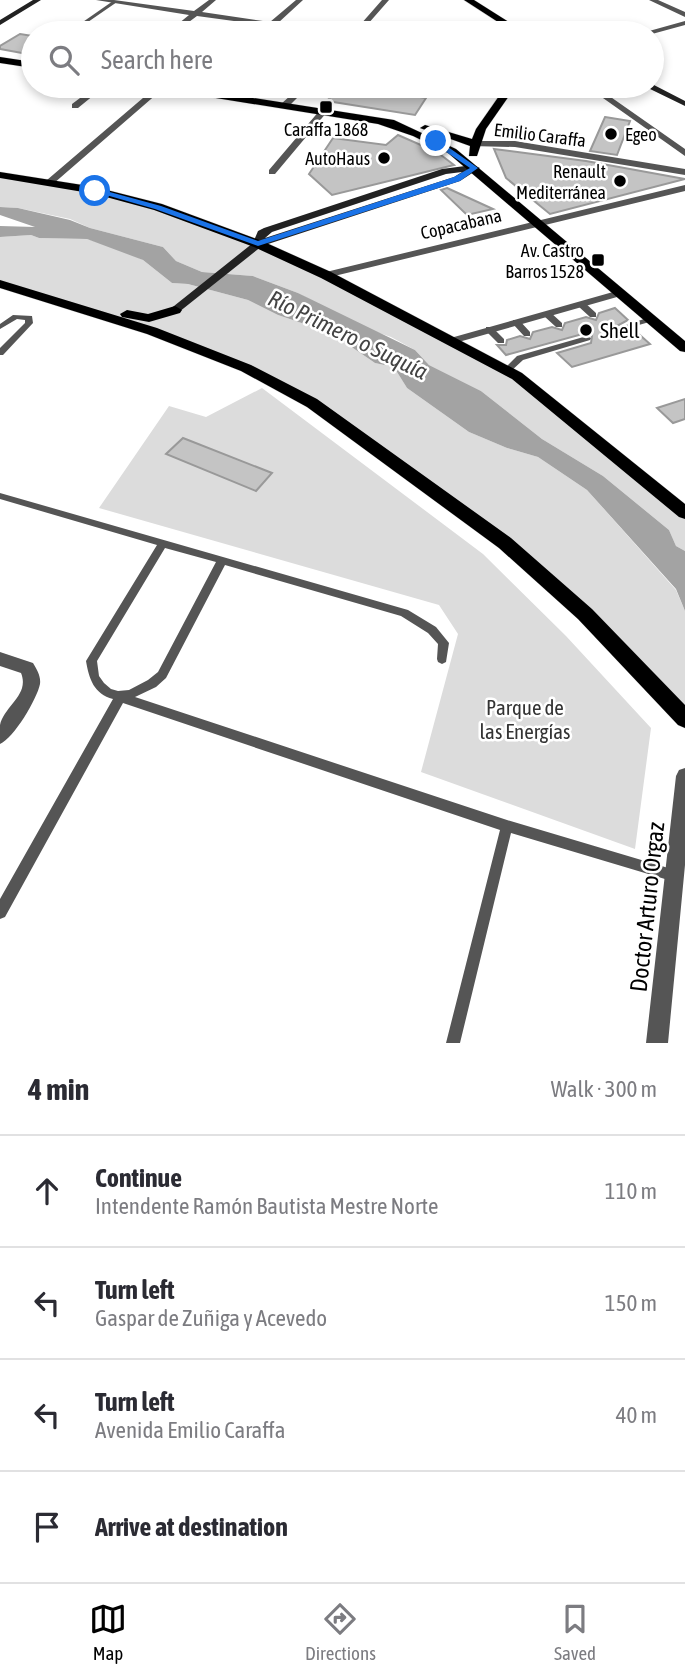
<!DOCTYPE html>
<html lang="en">
<head>
<meta charset="utf-8">
<style>
	:root { --surface:#fff; --page:#f2f2f3; --text:#2b2b33; --muted:#7c7c81; --line:#e1e1e2; --accent:#000 }
	body { margin:0; font-family:"Asap Condensed",sans-serif; background:var(--page); color:var(--text) }
	.stop { position:absolute; width:21px; height:21px; margin:-16px; border:5px solid #1a73e8; border-radius:50%; background:#fff }
	.stop.end { background:#1a73e8; border-color:#fff; box-shadow:0 2px 7px #0008 }
	.list { margin:0; padding:0; list-style:none }
	h2 { display:flex; justify-content:space-between; align-items:center; height:91px; margin:0; padding:0 28px; font-size:30px }
	h2 small { font-size:23px; font-weight:400; color:var(--muted) }
	.list li { display:grid; grid-template-columns:46px 1fr auto; gap:21px; align-items:center; box-sizing:border-box; height:112px; padding:0 28px; border-top:2px solid var(--line) }
	.list b { display:block; font-size:26px; white-space:nowrap }
	.list p { margin:0; font-size:23px; white-space:nowrap; color:var(--muted) }
	.list em { font-size:23px; font-style:normal; color:var(--muted) }
	.icon { flex:none; width:38px; height:38px; fill:none; stroke:currentColor; stroke-width:2; stroke-linecap:round; stroke-linejoin:round }
	.map { position:relative; flex:none; width:685px; height:1043px; overflow:hidden }
	.search { position:absolute; background:var(--surface); box-shadow:0 4px 10px #0003; left:21px; right:21px; top:21px; height:77px; display:flex; align-items:center; gap:18px; box-sizing:border-box; padding:0 24px; border-radius:38px; color:var(--muted); font-size:26px }
	.sheet { height:539px; background:var(--surface) }
	nav { display:flex; justify-content:space-around; align-items:center; box-sizing:border-box; height:98px; border-top:2px solid var(--line); background:var(--surface); font-size:19px; color:var(--muted) }
	nav a { display:grid; justify-items:center; gap:4px }
	nav .on { color:var(--accent) }
	.map>svg:first-child { display:block }
	.green { fill:#dcdcdc }
	.water { fill:#a3a3a3 }
	.building { fill:#c4c4c4; stroke:#999; stroke-width:2 }
	.lines { fill:none; stroke-linecap:round; stroke-linejoin:round }
	.primary-casing { stroke:#dbdbdb; stroke-width:1 }
	.lane { fill:#555; fill-rule:evenodd }
	.street { fill:#555; fill-rule:evenodd }
	.secondary { fill:#222; fill-rule:evenodd }
	.primary { fill:#000; fill-rule:evenodd }
	.route { fill:#1a73e8 }
	.poi-dot { fill:#000; stroke:#fff; stroke-width:2.5 }
	.labels { text-anchor:middle; dominant-baseline:central; stroke-width:5; stroke-linejoin:round; paint-order:stroke }
	.far-poi-label { font-size:18px; fill:#000; stroke:#fff; text-anchor:end }
	.far-street-label { font-size:18px; fill:#000; stroke:#fff }
	.poi-label { font-size:21px; fill:#000; stroke:#fff; text-anchor:start }
	.park-label { font-size:21px; fill:#333; stroke:#fff }
	.water-label { font-size:23px; font-style:italic; fill:#444; stroke:#fff }
	.near-street-label { font-size:24px; fill:#000; stroke:#fff }
</style>
</head>
<body>
<div class="map">
<svg width="685" height="1043" viewBox="0 0 685 1043">
	<rect width="100%" height="100%" fill="#fff"/>
	<path class="green" d="M 0,175 L 95,191 L 258,244 L 507,370 L 685,513 L 685,551 L 676,546 L 669,530 L 603,476 L 542,439 L 481,391 L 429,365 L 415,350 L 391,337 L 362,327 L 298,293 L 253,276 L 202,272 L 176,261 L 163,247 L 90,228 L 70,219 L 18,208 L 0,207 Z
		M 31,235 L 39,238 L 87,239 L 118,248 L 143,260 L 172,283 L 188,284 L 248,300 L 278,315 L 331,333 L 375,363 L 389,366 L 397,372 L 407,388 L 469,432 L 507,448 L 538,457 L 587,490 L 676,590 L 685,611 L 685,719 L 585,614 L 312,403 L 152,331 L 0,284 L 0,237 Z
		M 262,388 L 483,554 L 566,636 L 651,728 L 635,849 L 421,772 L 458,634 L 439,605 L 99,508 L 169,406 L 206,417 Z"/>
	<path class="water" d="M 0,207 L 18,208 L 70,220 L 90,228 L 163,247 L 176,261 L 202,272 L 253,276 L 298,293 L 415,350 L 429,365 L 481,391 L 542,439 L 603,476 L 669,530 L 676,546 L 685,551 L 685,611 L 676,589 L 587,490 L 538,457 L 507,448 L 469,432 L 407,388 L 397,372 L 389,366 L 375,363 L 331,333 L 278,315 L 248,300 L 188,284 L 172,283 L 143,260 L 87,239 L 39,238 L 31,235 L 0,237 L 0,226 L 35,227 L 0,215 Z"/>
	<path class="building" d="M 20,34 L 33,36 L 33,55 L 0,49 L 0,46 Z
		M 340,86 L 400,86 L 408,87 L 407,95 L 426,98 L 415,115 L 327,101 Z
		M 605,117 L 630,121 L 617,155 L 590,151 Z
		M 398,135 L 437,152 L 454,165 L 332,195 L 309,174 L 333,138 L 386,145 Z
		M 494,149 L 586,161 L 685,179 L 550,214 L 506,178 Z
		M 447,188 L 493,209 L 467,215 L 441,190 Z
		M 615,308 L 628,320 L 615,327 L 616,330 L 622,333 L 633,329 L 650,344 L 572,367 L 557,353 L 591,343 L 592,336 L 586,333 L 506,355 L 497,345 L 506,345 L 507,340 L 520,336 L 530,339 L 533,332 L 552,327 L 562,330 L 565,323 L 586,317 L 596,320 L 599,313 Z
		M 685,399 L 685,419 L 673,423 L 657,408 Z
		M 183,438 L 272,473 L 256,491 L 166,454 Z"/>
	<g class="lines">
		<g class="primary-casing">
			<path id="primary" d="M 464,0 L 474,0 L 526,33 L 515,33 Z
				M 0,57 L 33,62 L 33,68 L 0,63 Z
				M 155,86 L 177,86 L 394,120 L 456,149 L 685,341 L 685,352 L 680,351 L 448,153 L 413,136 L 378,124 L 160,89 Z
				M 506,86 L 516,86 L 486,129 L 477,156 L 469,156 L 470,146 L 420,128 L 425,125 L 472,139 L 476,129 Z
				M 0,172 L 95,187 L 162,204 L 262,241 L 331,272 L 522,373 L 685,504 L 685,519 L 679,517 L 512,379 L 321,278 L 254,247 L 154,210 L 95,194 L 0,178 Z
				M 0,280 L 157,328 L 251,365 L 317,399 L 511,538 L 592,609 L 685,705 L 685,728 L 678,725 L 578,619 L 499,548 L 307,407 L 241,371 L 147,334 L 0,288 Z
				M 175,306 L 182,310 L 180,313 L 149,322 L 122,317 L 120,314 L 127,310 L 148,314 Z"/>
		</g>
		<path class="lane" d="M 113,1 L 117,2 L 72,33 L 67,33 Z
			M 578,302 L 584,302 L 596,313 L 596,317 L 590,317 L 578,306 Z
			M 544,312 L 550,312 L 562,323 L 562,327 L 556,327 L 544,316 Z
			M 13,315 L 32,316 L 33,323 L 3,355 L 0,355 L 0,348 L 25,323 L 25,320 L 17,319 L 0,329 L 0,324 Z
			M 650,317 L 654,319 L 653,321 L 621,330 L 617,328 Z
			M 513,320 L 519,320 L 530,332 L 530,336 L 524,336 L 513,324 Z
			M 486,327 L 492,327 L 504,339 L 504,343 L 498,343 L 486,331 Z
			M 587,336 L 591,338 L 590,340 L 523,360 L 510,372 L 507,373 L 503,370 L 517,356 Z
			M 0,493 L 408,610 L 436,627 L 449,643 L 446,662 L 442,664 L 438,662 L 437,659 L 438,644 L 428,633 L 401,616 L 225,565 L 166,678 L 156,687 L 135,697 L 507,820 L 675,870 L 680,871 L 681,876 L 680,881 L 675,882 L 511,833 L 460,1043 L 446,1043 L 500,830 L 123,703 L 5,917 L 0,919 L 0,899 L 113,699 C 94,694 89,679 86,661 L 157,545 L 0,499 ZM 165,548 L 216,562 L 158,672 L 148,680 L 129,690 L 118,691 L 111,689 L 104,683 L 99,676 L 97,661 Z"/>
		<path class="street" d="M 96,0 L 114,0 L 194,11 L 209,0 L 216,0 L 202,12 L 270,22 L 296,0 L 303,0 L 278,23 L 340,33 L 322,33 L 197,16 L 174,33 L 167,33 L 189,15 Z
			M 382,0 L 389,0 L 360,33 L 353,33 Z
			M 649,0 L 658,0 L 685,12 L 685,17 Z
			M 685,21 L 685,25 L 652,34 L 642,33 Z
			M 96,86 L 105,86 L 78,108 L 72,108 L 72,104 Z
			M 157,86 L 166,86 L 53,184 L 47,184 L 47,180 Z
			M 301,86 L 309,86 L 287,108 L 281,108 L 281,104 Z
			M 586,86 L 595,86 L 685,149 L 685,156 Z
			M 320,110 L 327,112 L 275,174 L 269,174 L 269,170 Z
			M 474,141 L 515,141 L 685,169 L 685,175 L 515,147 L 471,146 L 470,144 Z
			M 685,185 L 685,191 L 326,278 L 321,275 L 326,272 Z
			M 620,290 L 624,291 L 624,295 L 455,343 L 451,344 L 445,341 L 447,339 Z
			M 0,652 L 33,663 C 37,670 41,676 40,684 C 37,699 14,738 0,744 C 0,738 0,731 0,725 C 4,706 30,695 21,673 L 0,666 Z
			M 685,768 L 685,865 L 668,1043 L 646,1043 L 676,776 L 679,770 Z"/>
		<path class="secondary" d="M 33,0 L 41,0 L 0,25 L 0,20 Z
			M 502,21 L 508,21 L 533,33 L 523,33 L 502,25 Z
			M 652,84 L 685,101 L 685,106 L 648,88 L 647,86 L 652,86 Z
			M 473,165 L 480,168 L 460,181 L 262,246 L 179,312 L 171,312 L 169,310 L 253,243 L 258,231 L 264,228 L 442,169 ZM 462,172 L 454,177 L 265,238 L 272,232 L 446,174 Z"/>
		<use href="#primary" class="primary"/>
	</g>
	<path class="route" d="M 433,140 L 438,140 L 478,168 L 460,181 L 258,246 L 155,209 L 92,191 L 95,188 L 161,206 L 258,241 L 454,177 L 470,168 L 433,143 Z"/>
	<g class="poi-dot">
		<rect x="319" y="100" width="14" height="14" rx="3.5"/>
		<circle cx="611" cy="134" r="7"/>
		<circle cx="384" cy="158" r="7"/>
		<circle cx="620" cy="181" r="7"/>
		<rect x="591" y="253" width="14" height="14" rx="3.5"/>
		<circle cx="586" cy="330" r="7"/>
	</g>
	<g class="labels">
		<g class="far-poi-label">
			<text x="326" y="129" text-anchor="middle">Caraffa 1868</text>
			<text x="625" y="134" text-anchor="start">Egeo</text>
			<text x="370" y="158">AutoHaus</text>
			<text x="606" y="171">Renault<tspan x="606" dy="21">Mediterránea</tspan></text>
			<text x="584" y="250">Av. Castro<tspan x="584" dy="21">Barros 1528</tspan></text>
		</g>
		<g class="far-street-label">
			<text transform="translate(540 135) rotate(7)">Emilio Caraffa</text>
			<text transform="translate(461 224) rotate(-13)">Copacabana</text>
		</g>
		<g class="poi-label">
			<text x="600" y="330">Shell</text>
		</g>
		<g class="park-label">
			<text x="525" y="707">Parque de<tspan x="525" dy="24">las Energías</tspan></text>
		</g>
		<g class="water-label">
			<text transform="translate(348 335) rotate(26)">Río Primero o Suquía</text>
		</g>
		<g class="near-street-label">
			<text transform="translate(647 907) rotate(-84)">Doctor Arturo Orgaz</text>
		</g>
	</g>
</svg>
<div class="stop" style="left:95px;top:191px"></div>
<div class="stop end" style="left:436px;top:141px"></div>
<div class="search"><svg class="icon" aria-label="search" viewBox="0 0 24 24"><circle cx="10" cy="10" r="6"/><path d="M15 15l6 6"/></svg>Search here</div>
</div>
<section class="sheet">
<h2>4 min<small>Walk · 300 m</small></h2>
<ul class="list">
<li><svg class="icon" aria-label="ahead" viewBox="0 0 24 24"><path d="M12 20V5M6 11l6-6 6 6"/></svg><div><b>Continue</b><p>Intendente Ramón Bautista Mestre Norte</p></div><em>110 m</em></li>
<li><svg class="icon" aria-label="left" viewBox="0 0 24 24"><path d="M17 20v-9H6M10 6l-5 5 5 5"/></svg><div><b>Turn left</b><p>Gaspar de Zuñiga y Acevedo</p></div><em>150 m</em></li>
<li><svg class="icon" aria-label="left" viewBox="0 0 24 24"><path d="M17 20v-9H6M10 6l-5 5 5 5"/></svg><div><b>Turn left</b><p>Avenida Emilio Caraffa</p></div><em>40 m</em></li>
<li><svg class="icon" aria-label="arrive" viewBox="0 0 24 24"><path d="M6 21V4h12l-3 4 3 4H6"/></svg><div><b>Arrive at destination</b></div></li>
</ul>
</section>
<nav>
<a class="on"><svg class="icon" aria-label="map" viewBox="0 0 24 24"><path d="M3 6l6-2 6 2 6-2v14l-6 2-6-2-6 2zM9 4v14M15 6v14"/></svg>Map</a>
<a><svg class="icon" aria-label="directions" viewBox="0 0 24 24"><path d="M12 3l9 9-9 9-9-9zM9 14v-3h6M13 9l2 2-2 2"/></svg>Directions</a>
<a><svg class="icon" aria-label="saved" viewBox="0 0 24 24"><path d="M7 4h10v16l-5-4-5 4z"/></svg>Saved</a>
</nav>
</body>
</html>
